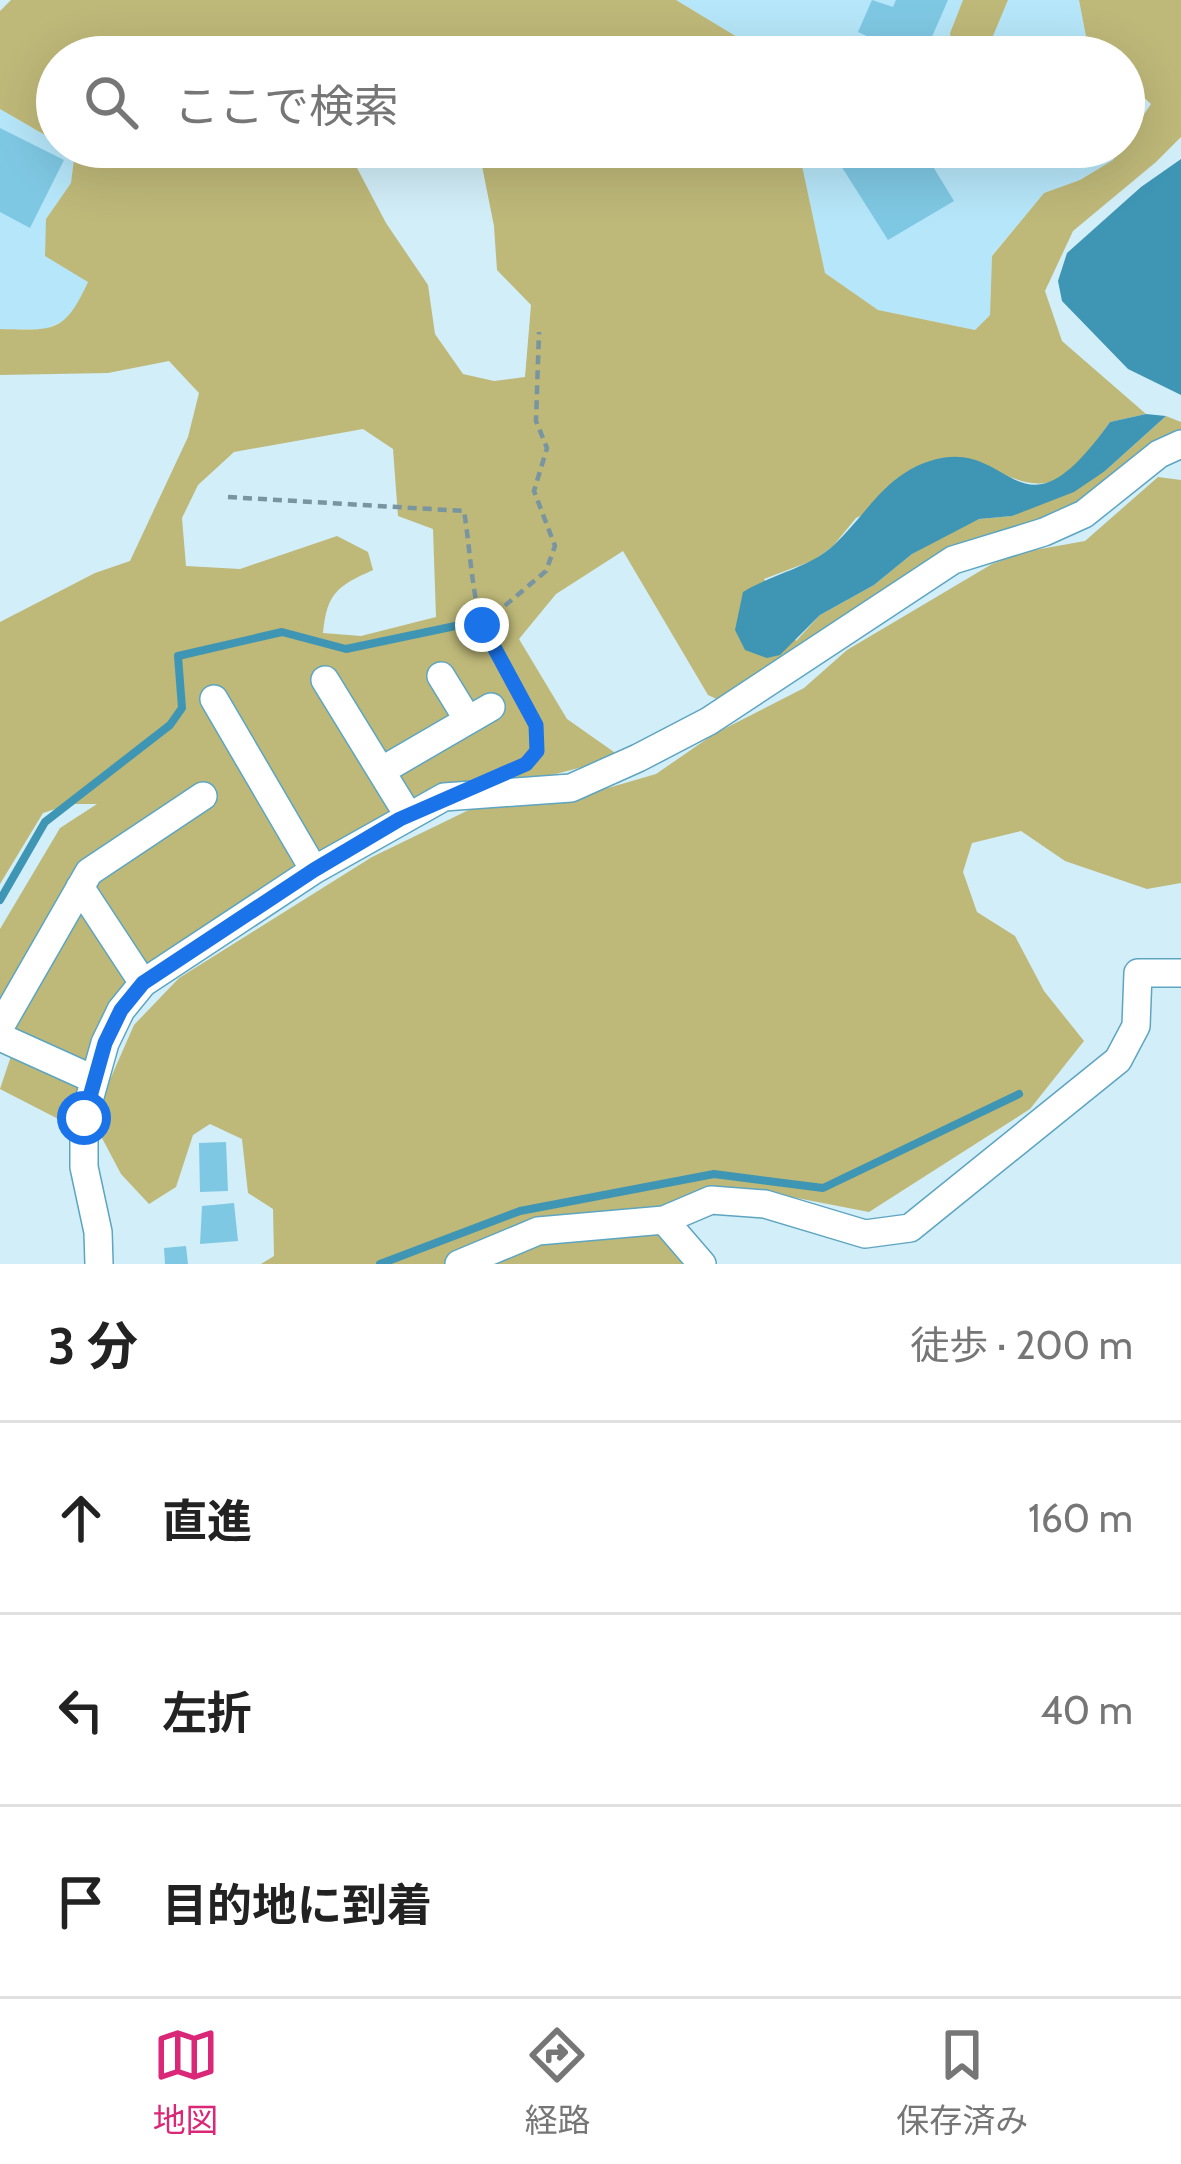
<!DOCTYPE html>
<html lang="ja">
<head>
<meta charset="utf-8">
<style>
	:root { --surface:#fff; --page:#f2f2f2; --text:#222; --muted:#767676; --line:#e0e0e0; --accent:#db2777 }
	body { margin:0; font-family:Cabin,"Noto Sans JP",sans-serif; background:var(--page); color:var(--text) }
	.stop { position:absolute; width:36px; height:36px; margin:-27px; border:9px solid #1a73e8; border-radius:50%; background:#fff }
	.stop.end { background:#1a73e8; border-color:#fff; box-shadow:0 3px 12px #0008 }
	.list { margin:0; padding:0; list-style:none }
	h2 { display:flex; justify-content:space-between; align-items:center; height:156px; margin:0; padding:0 48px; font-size:51px }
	h2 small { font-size:39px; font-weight:400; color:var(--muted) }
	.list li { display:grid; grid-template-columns:78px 1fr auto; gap:36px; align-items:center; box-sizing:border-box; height:192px; padding:0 48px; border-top:3px solid var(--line) }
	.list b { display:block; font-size:45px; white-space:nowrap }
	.list em { font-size:39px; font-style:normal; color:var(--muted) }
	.icon { flex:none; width:66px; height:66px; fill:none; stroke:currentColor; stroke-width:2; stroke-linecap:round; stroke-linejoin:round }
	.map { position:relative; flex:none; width:1181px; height:1264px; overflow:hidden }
	.search { position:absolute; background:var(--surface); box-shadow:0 12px 48px #0002; left:36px; right:36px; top:36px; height:132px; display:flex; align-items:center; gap:30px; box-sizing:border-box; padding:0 42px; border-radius:66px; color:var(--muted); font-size:45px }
	.sheet { height:732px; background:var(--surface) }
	nav { display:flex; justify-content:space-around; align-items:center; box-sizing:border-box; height:168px; border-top:3px solid var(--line); background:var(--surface); font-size:33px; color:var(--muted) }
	nav a { display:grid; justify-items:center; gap:6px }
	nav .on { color:var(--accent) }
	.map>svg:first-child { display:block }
	.built { fill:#b6e6f9 }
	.green { fill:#beb879; fill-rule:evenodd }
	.water { fill:#3f96b4 }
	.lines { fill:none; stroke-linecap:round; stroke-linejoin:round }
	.stream { stroke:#3f96b4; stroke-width:8 }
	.building { fill:#7fc8e3 }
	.minor-casing { stroke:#5da5c0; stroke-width:30 }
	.path { stroke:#7895a0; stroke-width:4.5; stroke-dasharray:9 6; stroke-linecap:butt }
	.minor { stroke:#fff; stroke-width:27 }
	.route { stroke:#1a73e8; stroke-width:15 }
</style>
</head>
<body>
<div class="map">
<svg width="1181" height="1264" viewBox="0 0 1181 1264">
	<rect width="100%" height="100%" fill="#d2eef9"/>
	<path class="built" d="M 676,0 L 963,0 L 950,32 L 953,57 L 770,57 Z
		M 1008,0 L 1079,0 L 1088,47 L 1099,57 L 969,57 L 988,48 Z
		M 0,109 L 57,142 L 57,147 L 75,151 L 71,183 L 46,219 L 88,282 L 72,317 L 45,329 L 0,329 Z
		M 798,147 L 1122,147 L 1113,160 L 1080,180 L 1044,193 L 992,255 L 990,315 L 975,330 L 878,310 L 825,273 Z"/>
	<path class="green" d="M 11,0 L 676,0 L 770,57 L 57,57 L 57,142 L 0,109 L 0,11 Z
		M 963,0 L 1008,0 L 988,48 L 969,57 L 953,57 L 950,33 Z
		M 1079,0 L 1181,0 L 1181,137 L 1156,162 L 1073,231 L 1045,291 L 1062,341 L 1146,414 L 1110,422 C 1064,488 1051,500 977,462 L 856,518 L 833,546 L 814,560 L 764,579 L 796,641 L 820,615 L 874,585 L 912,554 L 955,529 L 979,519 L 1012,516 L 1105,471 L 1166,416 L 1181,422 L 1181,434 L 1077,512 L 955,556 L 723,702 L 708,695 L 623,551 L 556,594 L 519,639 L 567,719 L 621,757 L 548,776 L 436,787 L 104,1015 L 68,1124 L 0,1089 L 13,1050 L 0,1044 L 0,929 L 60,828 L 97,804 L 71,804 L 43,813 L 0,884 L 0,622 L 95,573 L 130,561 L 188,437 L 199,393 L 169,361 L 108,373 L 0,375 L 0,329 C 54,330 64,334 88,282 L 45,256 L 46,219 L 71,183 L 75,151 L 67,147 L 346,147 L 386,223 L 428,285 L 435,334 L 463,374 L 494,381 L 525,377 L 531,305 L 497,270 L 494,226 L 482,166 L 456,147 L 798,147 L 825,273 L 878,310 L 975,330 L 990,315 L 992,256 L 1044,193 L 1080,180 L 1113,160 L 1151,104 L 1124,79 L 1124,57 L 1099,57 L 1088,47 ZM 363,429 L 393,449 L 398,516 L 433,529 L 436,617 L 361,636 L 323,633 C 327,592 338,586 373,570 L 368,552 L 337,536 L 240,569 L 186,566 L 182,518 L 198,485 L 234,452 Z
		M 1158,477 L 1181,480 L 1181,883 L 1147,889 L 1065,861 L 1021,831 L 972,843 L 963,872 L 977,912 L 1015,936 L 1044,991 L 1084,1041 L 1030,1109 L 869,1212 L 745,1188 L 655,1209 L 689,1264 L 261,1264 L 274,1256 L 273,1209 L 248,1193 L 242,1139 L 210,1124 L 193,1135 L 176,1187 L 149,1204 L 121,1174 L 102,1138 L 101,1100 L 134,1025 L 179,978 L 372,857 L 477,806 L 553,804 L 656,774 L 714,734 L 804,688 L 847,650 L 992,564 L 1029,551 L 1085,541 Z"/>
	<path class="water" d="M 1181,159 L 1181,395 L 1128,369 L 1062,301 L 1058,281 L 1067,253 L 1141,187 Z
		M 1146,414 L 1166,416 L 1105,471 L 1074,492 L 1012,516 L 979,519 L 912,554 L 874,585 L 820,615 L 780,655 L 767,658 L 745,650 L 735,630 L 743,592 C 772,574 809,568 834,545 C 866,515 885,475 930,461 C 1014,434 1017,553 1110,422 Z"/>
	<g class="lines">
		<path class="stream" d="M 0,900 L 45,822 L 170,725 L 182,708 L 178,656 L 282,632 L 346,649 L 460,625
			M 380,1264 L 520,1211 L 714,1174 L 823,1188 L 1019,1094"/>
	</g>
	<path class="building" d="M 872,0 L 893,7 L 896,0 L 948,0 L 924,55 L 882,36 L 880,42 L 858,32 Z
		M 0,128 L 64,160 L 30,228 L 0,212 Z
		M 836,147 L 921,147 L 954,201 L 888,240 L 831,150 Z
		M 226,1142 L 228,1191 L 200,1192 L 199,1143 Z
		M 234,1203 L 238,1241 L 200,1244 L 202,1206 Z
		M 186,1246 L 188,1264 L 165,1264 L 164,1248 Z"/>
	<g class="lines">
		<g class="minor-casing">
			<path id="minor" d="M 441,676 L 468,720
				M 325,680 L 408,815
				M 214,699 L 314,870
				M 381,771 L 491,707
				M 80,887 L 143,983
				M 0,1027 L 89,872 L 203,796
				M 0,1037 L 93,1079
				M 664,1220 L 702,1264
				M 99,1264 L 98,1232 L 84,1167 L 84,1118 L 105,1043 L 121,1010 L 143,983 L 314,870 L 444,797 L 571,788 L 638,758 L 709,721 L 953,560 L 1044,532 L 1084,514 L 1159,454 L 1181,444
				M 459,1264 L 538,1231 L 664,1220 L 711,1200 L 765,1204 L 865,1234 L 910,1228 L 1118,1060 L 1136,1026 L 1138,973 L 1181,973"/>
		</g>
		<path class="path" d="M 228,497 L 464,511 C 470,547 471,586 481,622 C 493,664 559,722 527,763
			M 482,625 L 546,571 L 555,546 L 534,491 L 547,448 L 536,421 L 539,332"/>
		<use href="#minor" class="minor"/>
	</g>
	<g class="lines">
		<path class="route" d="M 84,1118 L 105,1043 L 121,1010 L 143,983 L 314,870 L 400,819 L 526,764 L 537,751 L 536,725 L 482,625"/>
	</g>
</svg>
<div class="stop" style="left:84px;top:1118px"></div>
<div class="stop end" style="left:482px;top:625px"></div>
<div class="search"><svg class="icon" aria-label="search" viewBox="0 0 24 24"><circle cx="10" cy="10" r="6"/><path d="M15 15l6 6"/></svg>ここで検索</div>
</div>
<section class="sheet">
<h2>3 分<small>徒歩 · 200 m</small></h2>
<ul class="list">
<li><svg class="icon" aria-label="ahead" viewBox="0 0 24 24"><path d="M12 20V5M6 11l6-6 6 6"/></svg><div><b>直進</b></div><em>160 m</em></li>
<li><svg class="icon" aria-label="left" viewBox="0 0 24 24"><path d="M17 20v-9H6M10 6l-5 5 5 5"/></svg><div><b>左折</b></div><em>40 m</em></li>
<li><svg class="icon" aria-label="arrive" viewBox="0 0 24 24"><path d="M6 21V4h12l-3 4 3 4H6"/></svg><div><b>目的地に到着</b></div></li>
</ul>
</section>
<nav>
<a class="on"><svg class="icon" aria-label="map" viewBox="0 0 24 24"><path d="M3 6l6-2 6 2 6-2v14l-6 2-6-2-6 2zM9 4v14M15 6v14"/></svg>地図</a>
<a><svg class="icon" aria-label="directions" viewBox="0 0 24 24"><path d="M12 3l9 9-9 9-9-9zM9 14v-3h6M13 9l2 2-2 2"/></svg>経路</a>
<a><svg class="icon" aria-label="saved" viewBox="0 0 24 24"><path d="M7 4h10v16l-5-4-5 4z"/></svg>保存済み</a>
</nav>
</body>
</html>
